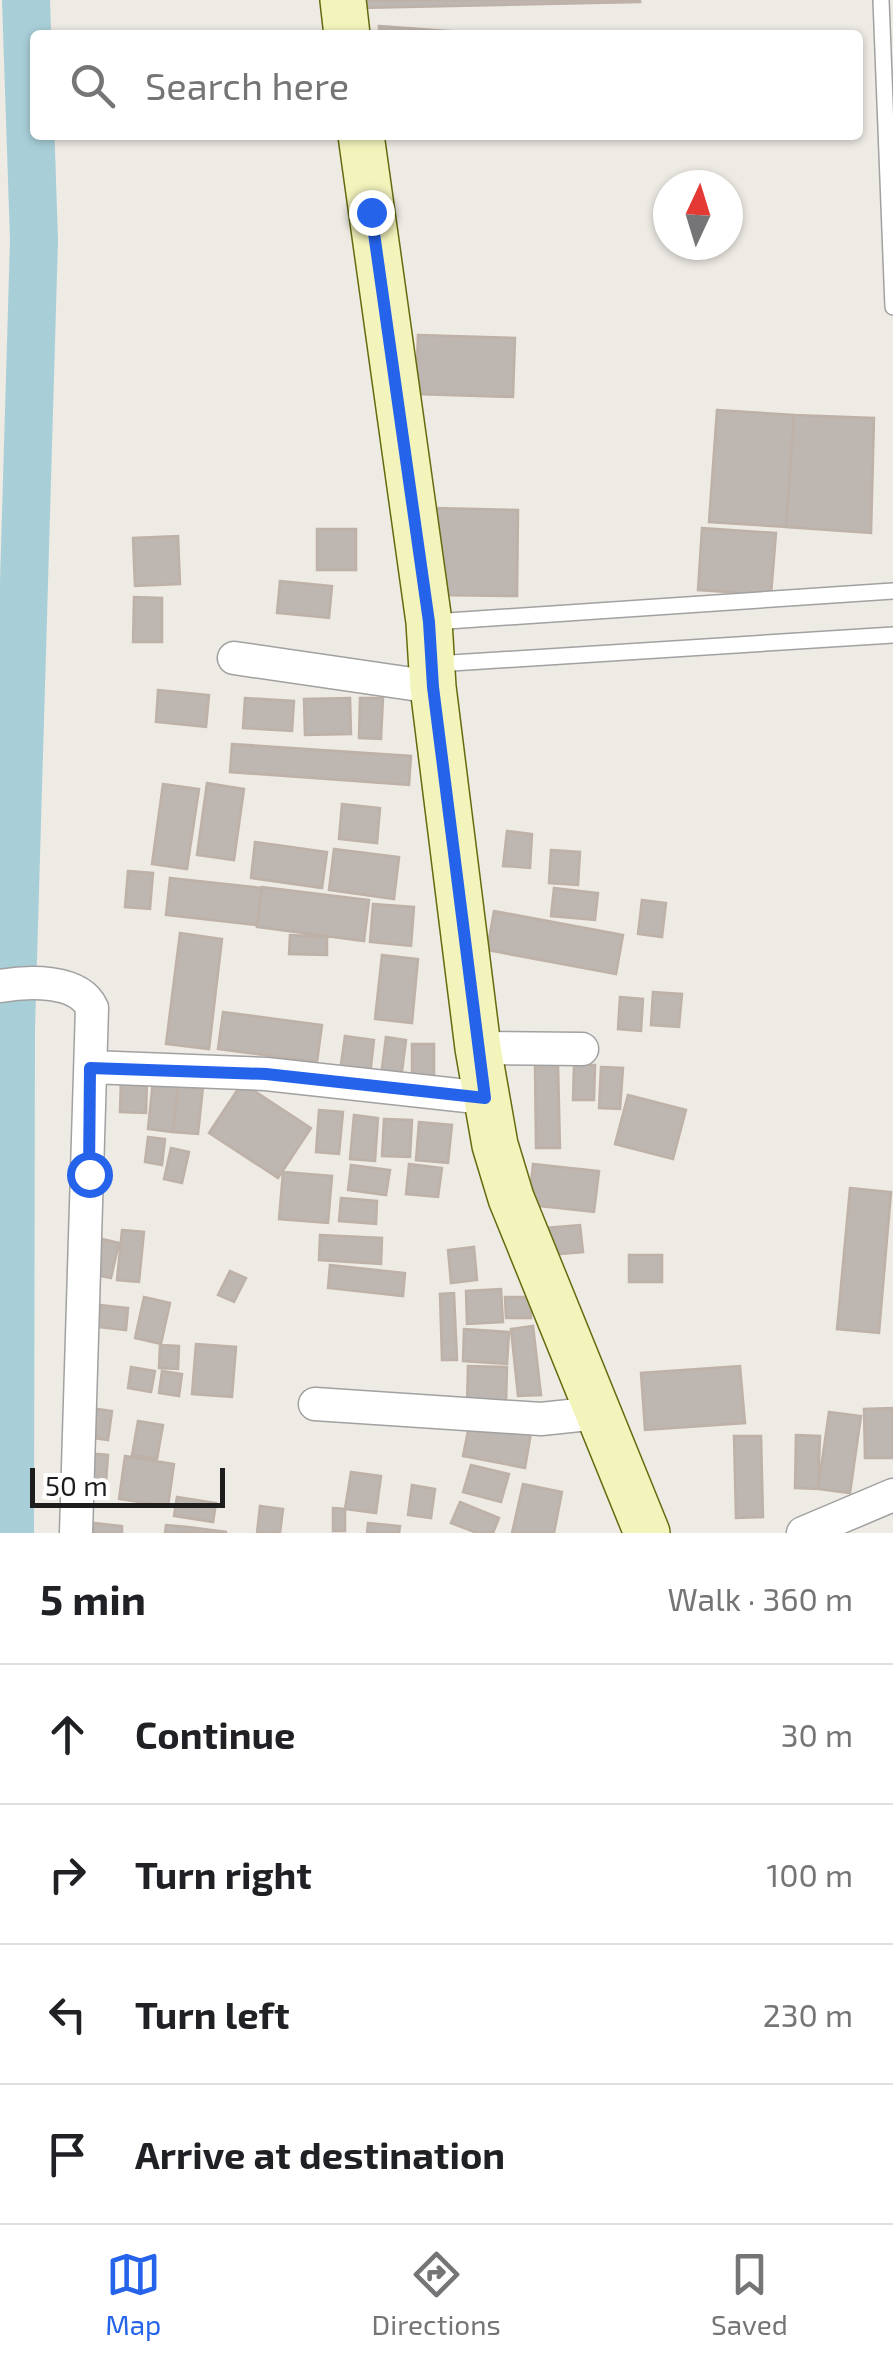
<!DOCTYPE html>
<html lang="en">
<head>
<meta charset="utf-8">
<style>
	:root { --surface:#fff; --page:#f6f6f6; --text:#202124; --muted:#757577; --line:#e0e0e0; --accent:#2563eb }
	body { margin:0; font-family:"Exo 2",sans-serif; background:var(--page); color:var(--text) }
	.compass { position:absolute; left:653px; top:170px; width:90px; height:90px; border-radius:50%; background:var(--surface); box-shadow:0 2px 8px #0004; rotate:4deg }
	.scale { position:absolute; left:30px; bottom:25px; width:195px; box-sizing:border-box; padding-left:10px; border:5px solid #1d1d1d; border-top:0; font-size:28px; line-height:35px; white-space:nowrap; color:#1d1d1d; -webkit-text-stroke:8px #fff; paint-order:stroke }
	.stop { position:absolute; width:30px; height:30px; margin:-22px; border:8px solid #2563eb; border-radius:50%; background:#fff }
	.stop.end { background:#2563eb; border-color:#fff; box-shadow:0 2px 10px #0008 }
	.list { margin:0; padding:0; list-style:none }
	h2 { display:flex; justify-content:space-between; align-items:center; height:130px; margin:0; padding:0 40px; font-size:42px }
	h2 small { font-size:32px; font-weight:400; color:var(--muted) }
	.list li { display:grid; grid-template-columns:65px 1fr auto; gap:30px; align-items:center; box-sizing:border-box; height:140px; padding:0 40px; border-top:2px solid var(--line) }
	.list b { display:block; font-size:38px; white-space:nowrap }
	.list em { font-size:32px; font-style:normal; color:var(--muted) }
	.icon { flex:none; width:55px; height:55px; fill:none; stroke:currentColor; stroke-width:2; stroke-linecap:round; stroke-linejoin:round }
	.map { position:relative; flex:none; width:893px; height:1533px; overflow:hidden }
	.search { position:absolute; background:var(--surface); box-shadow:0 2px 8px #0004; left:30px; right:30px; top:30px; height:110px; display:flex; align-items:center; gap:25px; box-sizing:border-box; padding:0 35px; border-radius:10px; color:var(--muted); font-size:38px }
	.sheet { height:690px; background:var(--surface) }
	nav { display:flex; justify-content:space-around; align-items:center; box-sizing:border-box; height:140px; border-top:2px solid var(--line); background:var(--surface); font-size:28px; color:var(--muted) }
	nav a { display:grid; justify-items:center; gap:5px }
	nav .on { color:var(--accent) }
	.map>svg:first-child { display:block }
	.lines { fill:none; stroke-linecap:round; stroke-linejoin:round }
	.river { stroke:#a8cfd8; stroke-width:48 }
	.building { fill:#beb6b1; stroke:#beb1a8; stroke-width:2.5 }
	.lane-casing { stroke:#a1a1a1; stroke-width:18 }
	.street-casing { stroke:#a1a1a1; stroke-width:35 }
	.secondary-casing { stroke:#646b0e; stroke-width:48 }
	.lane { stroke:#fff; stroke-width:15 }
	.street { stroke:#fff; stroke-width:32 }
	.secondary { stroke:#f3f4bc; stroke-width:45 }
	.route { stroke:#2563eb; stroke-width:12 }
</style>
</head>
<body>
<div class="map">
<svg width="893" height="1533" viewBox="0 0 893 1533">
	<rect width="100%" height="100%" fill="#eeeae4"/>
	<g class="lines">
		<path class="river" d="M 10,1533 L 11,1028 L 34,240 L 26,0"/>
	</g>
	<path class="building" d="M 361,0 L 640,0 L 640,2 L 361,8 Z
		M 379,26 L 504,35 L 379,35 Z
		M 418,335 L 515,338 L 513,397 L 416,394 Z
		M 717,410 L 794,415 L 786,527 L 709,522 Z
		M 794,415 L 874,418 L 871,533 L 786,527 Z
		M 434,508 L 518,510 L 517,596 L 433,595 Z
		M 702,528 L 776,533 L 771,595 L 698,590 Z
		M 317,529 L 356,529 L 356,570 L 317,570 Z
		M 178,536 L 180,584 L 135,586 L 133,538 Z
		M 280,581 L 332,586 L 329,618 L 277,613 Z
		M 134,597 L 162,598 L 162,642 L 133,642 Z
		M 158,690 L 209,695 L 206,727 L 156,722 Z
		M 245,698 L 294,701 L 292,731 L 243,728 Z
		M 350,698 L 351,734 L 305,735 L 304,699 Z
		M 360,698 L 383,698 L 381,739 L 359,738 Z
		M 232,744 L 411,756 L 409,785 L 230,772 Z
		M 207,783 L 244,789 L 234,860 L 197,855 Z
		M 163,784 L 199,789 L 187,869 L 152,864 Z
		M 342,804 L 380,808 L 377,843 L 339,839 Z
		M 507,831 L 532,834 L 530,868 L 503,866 Z
		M 255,842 L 327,852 L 322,888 L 251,878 Z
		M 334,849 L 399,857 L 394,899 L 329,890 Z
		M 551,850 L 580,852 L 578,885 L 549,883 Z
		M 128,871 L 153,873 L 150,909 L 125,907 Z
		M 170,878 L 262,888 L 257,925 L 166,915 Z
		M 262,887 L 369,900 L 364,941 L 257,927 Z
		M 554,888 L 598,893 L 595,920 L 551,916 Z
		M 642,900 L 666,903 L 662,937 L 638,934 Z
		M 373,904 L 414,907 L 411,946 L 370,942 Z
		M 494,911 L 623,935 L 616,974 L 487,950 Z
		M 180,933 L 222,939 L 209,1049 L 166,1044 Z
		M 290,935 L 327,937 L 327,955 L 289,954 Z
		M 382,955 L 418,959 L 412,1023 L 375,1019 Z
		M 653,992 L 682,994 L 679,1027 L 651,1025 Z
		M 620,997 L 643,999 L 641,1031 L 618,1029 Z
		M 223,1012 L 322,1025 L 317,1062 L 218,1049 Z
		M 345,1036 L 374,1040 L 370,1075 L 340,1071 Z
		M 386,1037 L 406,1040 L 401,1079 L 381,1076 Z
		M 412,1044 L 434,1044 L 434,1082 L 412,1082 Z
		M 535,1065 L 558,1065 L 560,1148 L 536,1148 Z
		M 574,1065 L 595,1065 L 594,1100 L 573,1100 Z
		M 601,1067 L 623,1068 L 620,1109 L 599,1108 Z
		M 121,1078 L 147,1079 L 146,1113 L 120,1112 Z
		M 153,1081 L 178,1084 L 173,1132 L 148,1129 Z
		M 242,1083 L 311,1128 L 278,1178 L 209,1133 Z
		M 178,1084 L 203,1087 L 198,1134 L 173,1132 Z
		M 628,1095 L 686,1110 L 673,1159 L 615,1144 Z
		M 319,1110 L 343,1112 L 339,1154 L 316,1152 Z
		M 354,1115 L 378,1118 L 375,1161 L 350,1159 Z
		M 384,1119 L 412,1120 L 410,1157 L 382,1156 Z
		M 419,1122 L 452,1125 L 448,1163 L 416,1160 Z
		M 148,1137 L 165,1139 L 162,1165 L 145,1162 Z
		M 171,1148 L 189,1152 L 182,1183 L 164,1179 Z
		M 409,1164 L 442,1168 L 438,1197 L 406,1194 Z
		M 533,1164 L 599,1171 L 594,1212 L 529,1205 Z
		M 351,1165 L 390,1170 L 386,1195 L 348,1190 Z
		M 283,1172 L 332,1176 L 328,1223 L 279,1219 Z
		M 850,1188 L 891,1192 L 879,1333 L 837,1329 Z
		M 341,1198 L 377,1201 L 376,1224 L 339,1221 Z
		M 580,1225 L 583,1252 L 548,1255 L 546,1228 Z
		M 122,1230 L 144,1232 L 139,1282 L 117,1280 Z
		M 320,1235 L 382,1238 L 381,1264 L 319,1260 Z
		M 98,1238 L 119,1243 L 111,1278 L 90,1274 Z
		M 474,1247 L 477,1280 L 451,1283 L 448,1250 Z
		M 629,1255 L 662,1255 L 662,1282 L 629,1282 Z
		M 330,1265 L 405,1273 L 403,1296 L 328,1288 Z
		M 230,1271 L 246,1278 L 234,1302 L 218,1295 Z
		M 501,1289 L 503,1322 L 467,1324 L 466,1291 Z
		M 454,1293 L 457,1360 L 442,1360 L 440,1294 Z
		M 144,1297 L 170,1303 L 161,1344 L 135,1338 Z
		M 505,1297 L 530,1297 L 531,1318 L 506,1318 Z
		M 100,1305 L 128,1308 L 126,1330 L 98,1327 Z
		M 533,1326 L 541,1395 L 518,1396 L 511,1329 Z
		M 464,1329 L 509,1332 L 507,1364 L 463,1361 Z
		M 196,1344 L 236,1347 L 232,1397 L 192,1394 Z
		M 160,1345 L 179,1346 L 178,1369 L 159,1368 Z
		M 468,1366 L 507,1367 L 506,1405 L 467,1404 Z
		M 740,1366 L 745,1423 L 645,1430 L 641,1373 Z
		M 131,1367 L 155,1371 L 151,1392 L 128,1388 Z
		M 162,1371 L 182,1374 L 179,1396 L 159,1393 Z
		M 90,1408 L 112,1411 L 108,1440 L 86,1437 Z
		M 893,1408 L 893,1458 L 865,1458 L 864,1409 Z
		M 829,1412 L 861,1416 L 850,1493 L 818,1489 Z
		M 138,1421 L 163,1425 L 157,1459 L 132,1455 Z
		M 470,1421 L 531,1433 L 525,1468 L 463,1456 Z
		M 796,1435 L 820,1436 L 818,1489 L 795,1488 Z
		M 734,1436 L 761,1436 L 763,1517 L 736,1518 Z
		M 86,1453 L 108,1455 L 105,1495 L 83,1494 Z
		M 125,1456 L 174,1464 L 168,1506 L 119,1499 Z
		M 471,1465 L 509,1474 L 501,1502 L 463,1492 Z
		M 351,1472 L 381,1476 L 376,1513 L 345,1509 Z
		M 523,1484 L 562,1492 L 554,1533 L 512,1533 Z
		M 412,1485 L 435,1489 L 431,1518 L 408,1515 Z
		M 177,1497 L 216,1503 L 213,1522 L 174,1516 Z
		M 460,1502 L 499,1518 L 493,1533 L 477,1533 L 451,1523 Z
		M 260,1506 L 283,1509 L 280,1533 L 257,1533 Z
		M 333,1508 L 345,1509 L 345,1531 L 333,1531 Z
		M 94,1523 L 122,1526 L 122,1533 L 93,1533 Z
		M 368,1523 L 400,1526 L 399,1533 L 367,1533 Z
		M 166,1525 L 188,1527 L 227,1532 L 165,1533 Z"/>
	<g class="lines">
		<g class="lane-casing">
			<path id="lane" d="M 881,0 L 893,307
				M 433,622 L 893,591
				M 436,664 L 893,635"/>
		</g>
		<g class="street-casing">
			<path id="street" d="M 234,658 L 433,687
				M 0,986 C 28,981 79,979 92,1008 L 76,1533
				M 478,1048 L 582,1049
				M 91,1067 L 266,1074 L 485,1098
				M 315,1404 L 541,1419 L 598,1413
				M 803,1533 L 893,1495"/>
		</g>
		<g class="secondary-casing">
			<path id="secondary" d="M 343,0 L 347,35
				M 361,135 L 429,622 L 433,687 L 478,1048 L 495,1145 L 511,1198 L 647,1533"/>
		</g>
		<use href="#lane" class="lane"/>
		<use href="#street" class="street"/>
		<use href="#secondary" class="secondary"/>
	</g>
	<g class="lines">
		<path class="route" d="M 89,1174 L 90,1068 L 266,1074 L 485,1098 L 433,687 L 429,622 L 371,212"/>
	</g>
</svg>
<svg class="compass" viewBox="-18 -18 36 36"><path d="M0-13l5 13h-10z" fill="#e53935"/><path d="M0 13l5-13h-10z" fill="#757577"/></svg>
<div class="scale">50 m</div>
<div class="stop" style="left:89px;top:1174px"></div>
<div class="stop end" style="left:371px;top:212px"></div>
<div class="search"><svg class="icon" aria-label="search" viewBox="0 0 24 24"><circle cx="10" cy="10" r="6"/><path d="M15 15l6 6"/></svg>Search here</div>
</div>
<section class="sheet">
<h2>5 min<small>Walk · 360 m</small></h2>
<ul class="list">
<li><svg class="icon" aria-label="ahead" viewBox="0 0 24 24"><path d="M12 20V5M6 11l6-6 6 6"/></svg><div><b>Continue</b></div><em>30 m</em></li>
<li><svg class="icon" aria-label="right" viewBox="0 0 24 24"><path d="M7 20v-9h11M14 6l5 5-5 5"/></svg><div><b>Turn right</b></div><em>100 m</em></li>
<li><svg class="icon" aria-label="left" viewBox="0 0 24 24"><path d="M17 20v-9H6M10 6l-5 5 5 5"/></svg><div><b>Turn left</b></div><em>230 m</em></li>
<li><svg class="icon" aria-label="arrive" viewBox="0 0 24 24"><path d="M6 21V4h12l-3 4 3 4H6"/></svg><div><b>Arrive at destination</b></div></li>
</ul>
</section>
<nav>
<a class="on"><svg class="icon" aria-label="map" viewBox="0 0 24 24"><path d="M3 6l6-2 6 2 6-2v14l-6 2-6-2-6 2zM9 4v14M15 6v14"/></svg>Map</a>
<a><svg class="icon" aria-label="directions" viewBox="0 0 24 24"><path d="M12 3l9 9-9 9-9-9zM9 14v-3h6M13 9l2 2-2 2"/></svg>Directions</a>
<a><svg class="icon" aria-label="saved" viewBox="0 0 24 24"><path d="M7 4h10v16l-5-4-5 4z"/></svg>Saved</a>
</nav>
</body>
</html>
